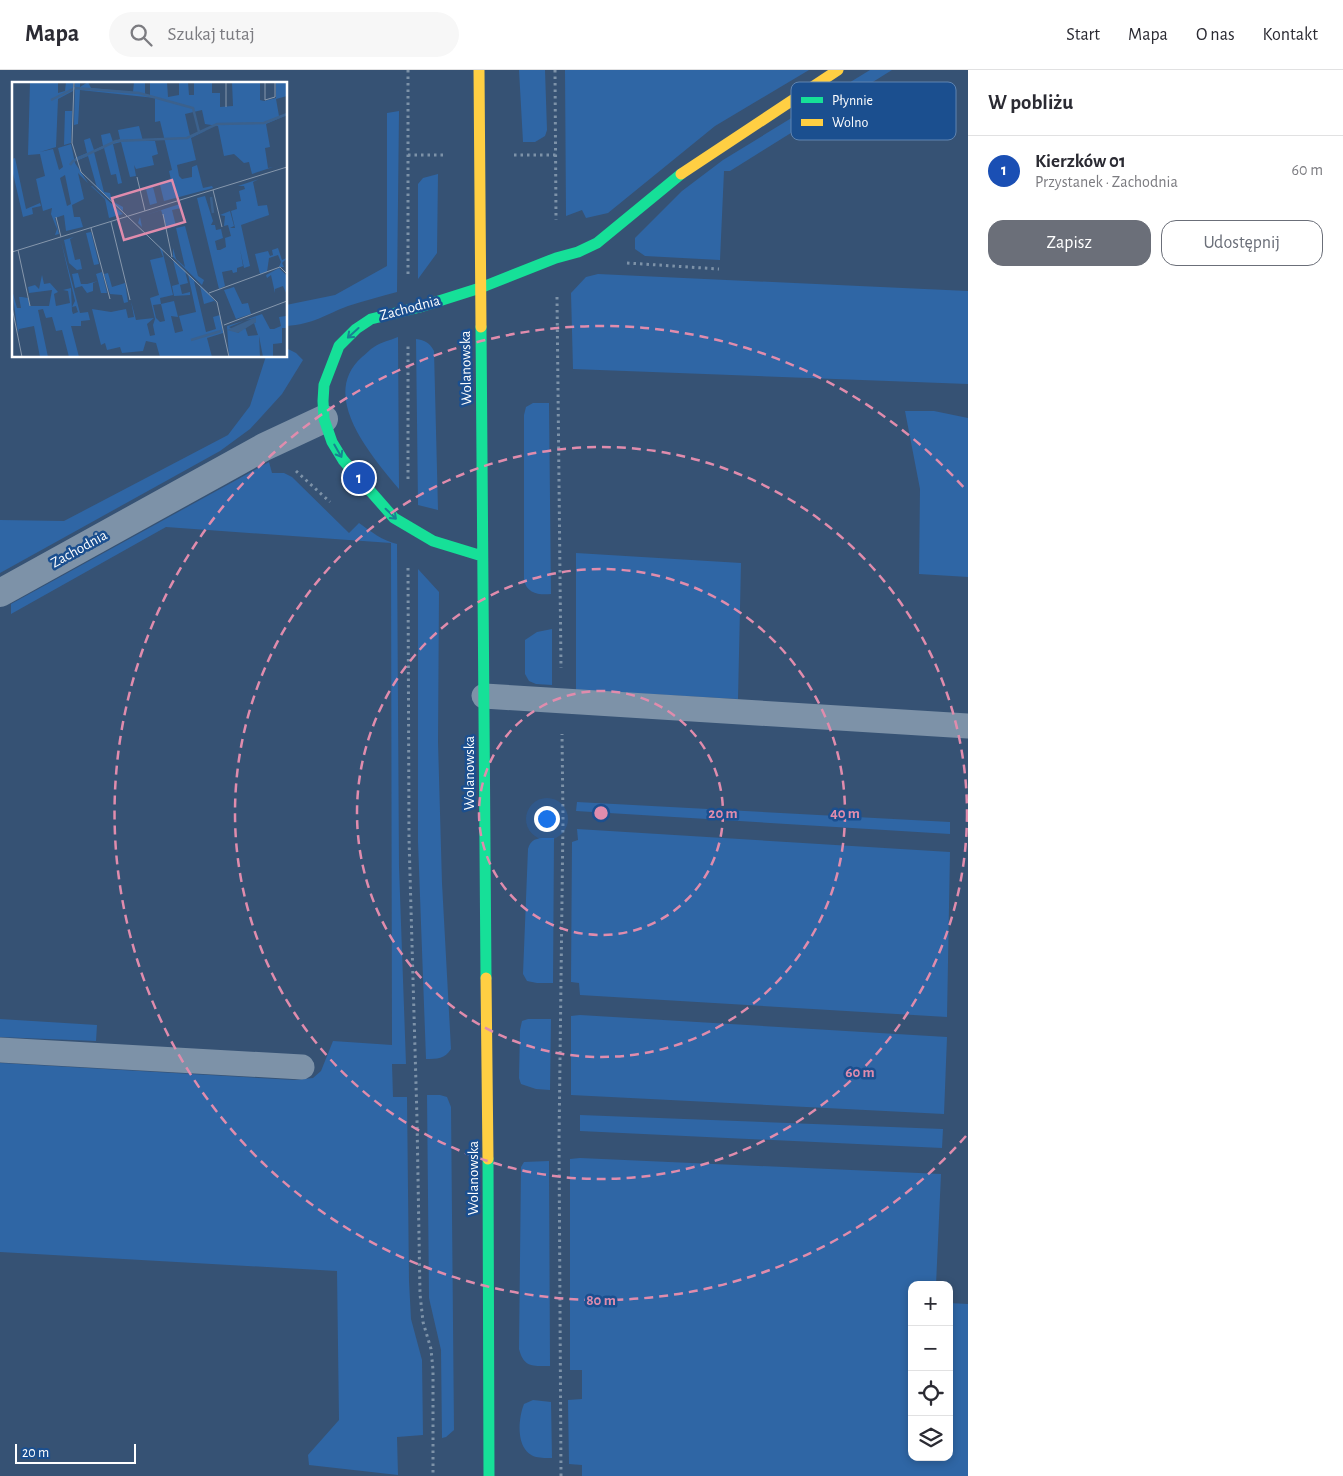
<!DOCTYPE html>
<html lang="pl">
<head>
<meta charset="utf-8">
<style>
	:root { --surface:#fff; --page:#f7f7f7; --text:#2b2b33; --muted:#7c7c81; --line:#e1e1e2; --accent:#6b6f79 }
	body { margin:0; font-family:"Alegreya Sans",sans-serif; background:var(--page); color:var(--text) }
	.controls { position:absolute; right:15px; bottom:15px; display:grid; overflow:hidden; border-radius:10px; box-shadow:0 2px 8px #0003 }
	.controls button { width:45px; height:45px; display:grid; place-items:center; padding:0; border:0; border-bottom:1px solid var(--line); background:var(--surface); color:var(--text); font:25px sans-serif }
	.scale { position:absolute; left:15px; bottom:12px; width:121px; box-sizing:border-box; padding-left:5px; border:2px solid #fff; border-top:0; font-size:14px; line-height:18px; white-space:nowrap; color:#fff; -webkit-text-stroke:4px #1b4f8f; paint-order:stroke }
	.you { position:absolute; left:546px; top:748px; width:18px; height:18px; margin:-12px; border:4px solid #fff; border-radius:50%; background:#1a73e8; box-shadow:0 0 0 8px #1a73e833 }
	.badge { display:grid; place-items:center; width:32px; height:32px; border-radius:50%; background:var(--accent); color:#fff; font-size:16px; font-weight:700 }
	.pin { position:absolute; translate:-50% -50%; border:2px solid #fff; box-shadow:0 1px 5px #0006 }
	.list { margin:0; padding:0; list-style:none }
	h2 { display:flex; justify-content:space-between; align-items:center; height:65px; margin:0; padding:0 20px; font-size:21px }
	h2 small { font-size:16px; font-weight:400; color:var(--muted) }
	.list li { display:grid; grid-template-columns:32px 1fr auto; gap:15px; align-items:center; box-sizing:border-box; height:70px; padding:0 20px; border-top:1px solid var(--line) }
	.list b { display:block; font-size:19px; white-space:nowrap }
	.list p { margin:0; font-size:16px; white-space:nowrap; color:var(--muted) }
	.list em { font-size:16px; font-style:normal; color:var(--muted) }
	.actions { display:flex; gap:10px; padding:15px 20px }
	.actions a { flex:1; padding:11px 0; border:1px solid var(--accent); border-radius:15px; text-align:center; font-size:18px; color:var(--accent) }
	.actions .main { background:var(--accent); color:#fff }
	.icon { flex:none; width:28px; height:28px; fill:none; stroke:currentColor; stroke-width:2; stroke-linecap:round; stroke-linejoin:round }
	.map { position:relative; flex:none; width:968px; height:1406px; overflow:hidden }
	header { display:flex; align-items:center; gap:30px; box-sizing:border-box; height:70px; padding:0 25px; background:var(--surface); border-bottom:1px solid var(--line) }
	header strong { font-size:24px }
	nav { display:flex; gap:28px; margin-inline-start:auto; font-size:18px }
	.search { width:350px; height:45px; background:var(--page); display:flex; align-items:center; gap:12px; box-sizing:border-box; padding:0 18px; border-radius:28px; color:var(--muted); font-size:19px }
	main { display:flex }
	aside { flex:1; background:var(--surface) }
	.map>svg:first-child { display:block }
	.green { fill:#2f66a5 }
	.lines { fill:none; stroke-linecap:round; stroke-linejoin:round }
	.path { stroke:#7d92a8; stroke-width:3; stroke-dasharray:2.5 4; stroke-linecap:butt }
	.lane { stroke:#7d92a8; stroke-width:25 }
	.street { stroke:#7d92a8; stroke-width:28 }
	.fast { stroke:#16e098; stroke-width:11 }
	.slow { stroke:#ffcf43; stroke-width:11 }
	.oneway { stroke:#198292 }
	.ring { fill:none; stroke:#e08cad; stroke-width:2.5; stroke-dasharray:9 6 }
	.labels { text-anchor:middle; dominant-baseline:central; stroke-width:5; stroke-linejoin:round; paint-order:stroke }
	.street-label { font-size:15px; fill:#fff; stroke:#1b4f8f }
	.inset-river { fill:none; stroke:#3b618d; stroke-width:2.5 }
	.inset-road { fill:none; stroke:#8697ac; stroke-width:1 }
	.view { fill:#e08cad; fill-opacity:0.15; stroke:#e08cad; stroke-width:2.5 }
	.inset-edge { fill:none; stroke:#fff; stroke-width:2.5 }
	.key { fill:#1b4f8f; stroke:#5f84b1; stroke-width:1 }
	.key-label { font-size:14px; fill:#fff }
	.centre { fill:#e08cad; stroke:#1b4f8f; stroke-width:2.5 }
	.ring-label { font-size:15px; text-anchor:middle; font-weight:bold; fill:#e08cad; stroke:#1b4f8f; stroke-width:5; stroke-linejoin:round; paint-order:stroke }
</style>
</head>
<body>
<header>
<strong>Mapa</strong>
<div class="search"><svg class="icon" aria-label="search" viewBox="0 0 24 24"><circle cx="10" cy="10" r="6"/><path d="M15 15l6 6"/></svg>Szukaj tutaj</div>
<nav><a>Start</a><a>Mapa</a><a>O nas</a><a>Kontakt</a></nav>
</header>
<main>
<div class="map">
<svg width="968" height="1406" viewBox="0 0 968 1406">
	<rect width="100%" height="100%" fill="#365274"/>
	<path class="green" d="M 519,0 L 545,0 L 547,60 L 545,66 L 535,72 L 523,72 Z
		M 565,0 L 809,0 L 715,56 L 608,143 L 586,148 L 582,140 L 566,146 Z
		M 870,0 L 892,0 L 730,101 L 724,101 L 720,190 L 645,186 L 635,179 L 635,168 L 682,121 L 723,90 Z
		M 399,41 L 397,222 C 381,226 364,231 348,236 C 324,245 314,254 286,256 L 286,235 L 335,225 L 387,196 L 387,43 Z
		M 438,104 L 437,183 L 418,209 L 418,114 L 423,108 Z
		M 598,204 L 968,221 L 968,314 L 573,299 L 571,223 L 586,207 Z
		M 398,267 L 399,419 C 372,386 318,326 362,287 C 366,284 370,279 374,277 C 381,272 391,270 398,267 Z
		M 416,269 C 425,270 430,273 434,281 L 438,440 L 418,435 Z
		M 286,278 L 296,283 L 303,290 L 282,324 L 250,359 L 220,381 L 0,503 L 0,450 L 64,451 L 228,365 L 250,336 L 266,286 L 286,286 Z
		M 533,333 L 549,333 L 551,524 C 539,525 527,524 524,510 L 524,345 L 526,337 Z
		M 905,341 L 934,341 L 968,348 L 968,507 L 919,504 L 920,419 Z
		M 269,392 L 272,403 L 284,403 L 292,407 L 349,463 L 359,453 C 370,461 383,471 397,474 L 399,797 L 406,994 L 392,994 L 393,1027 L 407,1027 L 409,1211 L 411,1249 L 422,1290 L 423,1365 L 397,1367 L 398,1405 L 309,1395 L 308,1385 L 339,1350 L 337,1201 L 0,1182 L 0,993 L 295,1010 L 313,1008 L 321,1001 L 333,971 L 392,975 L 391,473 L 166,457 L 11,544 L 11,534 Z
		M 576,483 L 741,493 L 738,629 L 576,620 Z
		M 418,499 L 439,522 L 438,672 L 442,813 L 451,979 C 445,989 437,989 426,989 L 418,772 Z
		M 552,559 L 552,615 L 536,614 L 529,611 L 525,604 L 525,570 L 537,562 Z
		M 577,732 L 950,752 L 950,764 L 576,741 Z
		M 577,759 L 950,782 L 947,947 L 580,925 L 579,913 L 571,912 L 572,772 L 578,770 Z
		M 554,768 L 553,913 L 537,913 L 527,911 L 523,904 L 528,779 C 531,766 542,768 554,768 Z
		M 580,945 L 947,967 L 944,1044 L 571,1025 L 571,946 Z
		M 0,949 L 97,955 L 96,971 L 0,967 Z
		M 528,949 L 551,949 L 550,1020 L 536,1019 L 521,1014 L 519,1008 L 520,960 L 522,951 Z
		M 427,1025 L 440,1025 L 447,1027 L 451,1037 L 454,1360 L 446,1367 L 442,1368 L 441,1280 L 429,1228 Z
		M 580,1045 L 943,1059 L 942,1078 L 580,1061 Z
		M 580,1088 L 941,1104 L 936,1215 L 912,1215 L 912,1387 L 949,1387 L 949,1233 L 968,1234 L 968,1406 L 582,1406 L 582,1395 L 569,1394 L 568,1330 L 582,1329 L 582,1300 L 570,1300 L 570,1089 Z
		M 549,1091 L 550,1296 C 533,1296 524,1298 519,1279 L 521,1097 L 524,1092 Z
		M 533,1330 L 551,1332 L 552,1388 C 547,1388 541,1388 536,1387 C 515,1381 518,1349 524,1334 Z"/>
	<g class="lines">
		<path class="path" d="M 408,0 L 408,204
			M 555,0 L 556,150
			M 408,85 L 446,85
			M 514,85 L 556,85
			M 627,193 L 719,199
			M 557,227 L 561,598
			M 296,401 L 330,432
			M 408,409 L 408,276
			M 408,498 L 409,769 L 417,1049 L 420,1224 L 423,1252 L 431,1279 L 433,1300 L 433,1406
			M 561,1406 L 559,1071 L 563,749 L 562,664"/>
		<path class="lane" d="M 484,626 L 968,656
			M 0,980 L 302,997"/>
		<path class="street" d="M 0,523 L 264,377 L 324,349"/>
		<path class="fast" d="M 481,257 L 486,908
			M 482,486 L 433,471 L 394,448 L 343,390 L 332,372 L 324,349 L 323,331 L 324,315 L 339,276 L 356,259 L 371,249 L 420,237 L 480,218 L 556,188 L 578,182 L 597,173 L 681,104
			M 488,1089 L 489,1406"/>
		<path class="slow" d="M 479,0 L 481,257
			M 681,104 L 838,0
			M 486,908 L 488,1089"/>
	</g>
	<defs><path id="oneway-shaft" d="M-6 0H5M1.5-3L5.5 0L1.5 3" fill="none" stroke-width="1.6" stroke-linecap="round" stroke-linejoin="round" transform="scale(1.25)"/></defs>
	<g class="oneway">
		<use href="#oneway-shaft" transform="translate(353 263) rotate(138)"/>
		<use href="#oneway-shaft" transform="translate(338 381) rotate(60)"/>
		<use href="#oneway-shaft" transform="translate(391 444) rotate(44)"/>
	</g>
	<g class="ring">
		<circle cx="601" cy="743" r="122"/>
		<circle cx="601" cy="743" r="244"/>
		<circle cx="601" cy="743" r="366"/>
		<path d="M966 1066A487 487 0 1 1 966 420"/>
	</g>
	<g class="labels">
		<g class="street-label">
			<text transform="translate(410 238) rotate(-15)">Zachodnia</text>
			<text transform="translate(466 298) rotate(-91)">Wolanowska</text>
			<text transform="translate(79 479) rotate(-29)">Zachodnia</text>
			<text transform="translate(469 703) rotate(-90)">Wolanowska</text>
			<text transform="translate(473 1108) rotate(-90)">Wolanowska</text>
		</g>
	</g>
	<g transform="translate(12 12)">
		<rect width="275" height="275" fill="#365274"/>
		<path d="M 18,0 L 46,0 L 46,11 L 53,9 L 54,0 L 61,0 L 61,9 L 46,17 L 44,65 L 28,70 L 41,67 L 47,88 L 51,85 L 46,66 L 59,62 L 63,81 L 76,101 L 66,91 L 72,117 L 60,123 L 62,135 L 68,135 L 71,145 L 54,149 L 52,133 L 43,136 L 47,152 L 43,153 L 45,147 L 39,132 L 40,126 L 31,129 L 24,97 L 33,94 L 28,72 L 16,73 ZM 53,93 L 59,122 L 55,124 L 48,96 ZM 63,0 L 68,0 L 68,5 L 76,0 L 79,6 L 121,10 L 122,0 L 133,0 L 133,12 L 138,13 L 138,0 L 155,0 L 156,15 L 167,13 L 167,0 L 176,0 L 177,13 L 182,13 L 182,0 L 200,0 L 200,11 L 208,11 L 208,25 L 221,24 L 220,0 L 248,0 L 248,18 L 252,19 L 264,16 L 264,0 L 275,0 L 275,14 L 264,17 L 267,34 L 275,33 L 254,42 L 258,65 L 253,66 L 256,86 L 261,85 L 240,92 L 237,80 L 232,81 L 222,72 L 212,74 L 206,44 L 193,42 L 190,28 L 173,32 L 178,54 L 195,48 L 179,56 L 184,78 L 165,83 L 167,94 L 170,97 L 180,95 L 180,85 L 185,83 L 191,106 L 200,104 L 201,106 L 152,119 L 148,103 L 159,98 L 157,89 L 160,88 L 148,39 L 143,40 L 143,16 L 68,8 L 66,42 L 62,43 ZM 53,29 L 60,29 L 59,61 L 52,63 ZM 127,44 L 131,59 L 143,59 L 146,72 L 140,74 L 142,83 L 124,87 L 122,83 L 124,94 L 118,95 L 109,60 L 101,62 L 110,101 L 106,102 L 104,92 L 99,93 L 92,66 L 82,70 L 92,110 L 98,111 L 100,119 L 111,125 L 111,129 L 107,126 L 85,106 L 76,74 L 64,79 L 63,76 L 75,71 L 72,58 L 78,56 L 82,68 L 91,64 L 89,53 L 98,51 L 101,60 L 108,57 L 106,48 ZM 3,76 L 14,127 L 28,121 L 29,124 L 20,126 L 21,132 L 11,135 L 0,87 L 0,77 ZM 247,97 L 241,100 L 246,124 L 255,123 L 257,133 L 229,143 L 238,184 L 232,186 L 228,167 L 231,184 L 225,186 L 225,190 L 221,191 L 220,188 L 210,190 L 213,204 L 207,207 L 185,116 L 193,114 L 201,139 L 199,143 L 203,143 L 204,148 L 209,147 L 211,156 L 203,159 L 205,168 L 208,168 L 214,165 L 213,156 L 219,154 L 216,143 L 212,144 L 213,134 L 208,133 L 218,129 L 222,144 L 218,146 L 223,146 L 219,129 L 225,127 L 224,120 L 229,119 L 227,109 L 233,107 L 232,104 L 226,104 ZM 79,104 L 80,104 L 111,132 L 97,136 L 93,117 ZM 141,105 L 145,121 L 138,123 L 134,107 ZM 168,122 L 169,126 L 160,128 L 164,144 L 155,146 L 149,128 L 128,135 L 130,145 L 136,151 L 126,141 L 128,135 ZM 173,144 L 186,194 L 192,198 L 190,203 L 161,175 L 161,166 L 164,177 L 173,185 L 164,146 ZM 79,150 L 87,182 L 82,183 L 74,151 ZM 62,155 L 58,157 L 63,178 L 68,177 L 70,187 L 65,188 L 57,181 L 52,158 ZM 49,159 L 68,231 L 76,230 L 78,238 L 69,239 L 69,244 L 59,244 L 67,275 L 57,275 L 50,248 L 44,249 L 40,235 L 34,236 L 31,227 L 26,228 L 36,275 L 28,275 L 22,244 L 7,247 L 6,251 L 0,208 L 5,226 L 9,226 L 7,215 L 10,215 L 16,216 L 18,224 L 37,224 L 40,208 L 17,211 L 16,205 L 23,203 L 27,207 L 30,193 L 32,202 L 38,201 L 46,210 L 42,212 L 44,224 L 58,221 L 56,209 L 51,208 L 59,206 L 60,229 L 61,232 L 66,230 L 64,224 L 60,225 L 63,219 ZM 147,164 L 150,167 L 161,213 L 148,216 L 149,222 L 141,223 L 144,236 L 148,240 L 153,239 L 149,222 L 162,219 L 166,235 L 159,234 L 163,251 L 171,249 L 167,234 L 184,230 L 176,192 L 195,210 L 206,223 L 202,219 L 192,222 L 188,204 L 182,199 L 194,250 L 204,247 L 201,235 L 208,233 L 207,227 L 215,273 L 211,251 L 195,256 L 200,275 L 148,275 L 144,261 L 134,259 L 131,269 L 110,271 L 108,265 L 95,268 L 93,261 L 89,263 L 80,227 L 99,230 L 114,227 L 116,236 L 122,235 L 119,219 L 124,238 L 142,236 L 135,242 L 138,254 L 143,253 L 141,243 L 143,237 L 138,216 L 147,213 L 138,178 L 151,175 ZM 266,166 L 270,178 L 275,176 L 270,181 L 272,185 L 267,185 L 269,180 L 266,173 L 257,176 L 255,190 L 248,192 L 243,172 L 256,169 L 258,174 L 261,173 L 260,168 ZM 161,178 L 173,189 L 176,201 L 168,203 L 170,212 L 178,210 L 178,213 L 162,214 L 160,204 L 167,202 ZM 267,186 L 275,194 L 275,213 L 271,204 L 263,207 L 263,211 L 259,193 L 255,196 L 254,193 ZM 90,190 L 95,211 L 89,211 L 86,199 L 81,201 L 81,209 L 75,211 L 70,204 L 63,206 L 60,192 L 66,191 L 69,202 L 75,202 L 86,199 L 84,192 ZM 96,191 L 100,205 L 113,201 L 116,220 L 112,221 L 110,213 L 98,212 L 92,192 ZM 222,205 L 230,222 L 236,221 L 239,232 L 224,237 L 212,208 ZM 275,229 L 275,246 L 270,246 L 270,261 L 261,262 L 261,275 L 251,275 L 247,254 L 248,275 L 217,275 L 215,244 L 232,239 L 217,245 L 226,251 L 233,245 L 236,254 L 246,253 L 242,241 L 235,244 L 244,240 L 244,236 L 233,238 L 250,232 L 258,247 L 262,247 L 269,244 L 267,235 L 274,234 Z" fill="#2f66a5" fill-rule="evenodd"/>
		<path d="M 244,235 L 244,240 L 226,251 L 215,248 Z" fill="#3b618d"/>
		<path class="inset-river" d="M 39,18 L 63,6 L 127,11 L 181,26 L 187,50M 58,83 L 61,79 L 104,59 L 175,56 L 205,42 L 252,41 L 275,32M 199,115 L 201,131M 179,258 L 209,249"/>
		<path class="inset-road" d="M 62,0 L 60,61 L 69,90 L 205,220 L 217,275M 253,0 L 253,18 L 263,15 L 263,0M 214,25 L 214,0M 125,95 L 133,129M 201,108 L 210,145M 151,132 L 160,175M 44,135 L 49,155M 99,140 L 118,218M 79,146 L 98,217M 6,168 L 18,224M 0,170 L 275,85M 197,211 L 268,185 L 275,192M 0,225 L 10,275M 212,243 L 275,219"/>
		<path class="view" d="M 160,98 L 173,140 L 112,158 L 100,116 Z"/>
		<rect width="275" height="275" class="inset-edge"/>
	</g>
	<rect x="791" y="12" width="165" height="58" rx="8" class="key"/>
	<rect x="801" y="27" width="22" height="6" fill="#16e098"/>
	<rect x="801" y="49" width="22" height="7" fill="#ffcf43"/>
	<g class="key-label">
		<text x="832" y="35">Płynnie</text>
		<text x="832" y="57">Wolno</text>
	</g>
	<circle cx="601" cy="743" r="8" class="centre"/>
	<g class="ring-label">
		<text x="723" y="748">20 m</text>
		<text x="845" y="748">40 m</text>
		<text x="860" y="1007">60 m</text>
		<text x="601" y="1235">80 m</text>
	</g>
</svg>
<div class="controls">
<button>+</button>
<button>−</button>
<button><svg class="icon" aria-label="locate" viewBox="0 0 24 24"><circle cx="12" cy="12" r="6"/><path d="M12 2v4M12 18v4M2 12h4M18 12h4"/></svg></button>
<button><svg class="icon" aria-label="layers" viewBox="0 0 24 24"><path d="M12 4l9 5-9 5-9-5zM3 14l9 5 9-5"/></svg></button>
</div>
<div class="scale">20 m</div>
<div class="you"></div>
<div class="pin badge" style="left:359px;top:408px;background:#1a4fb4">1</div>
</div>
<aside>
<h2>W pobliżu<small></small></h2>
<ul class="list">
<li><span class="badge" style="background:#1a4fb4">1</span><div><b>Kierzków 01</b><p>Przystanek · Zachodnia</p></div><em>60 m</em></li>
</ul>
<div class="actions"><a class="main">Zapisz</a><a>Udostępnij</a></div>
</aside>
</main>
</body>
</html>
